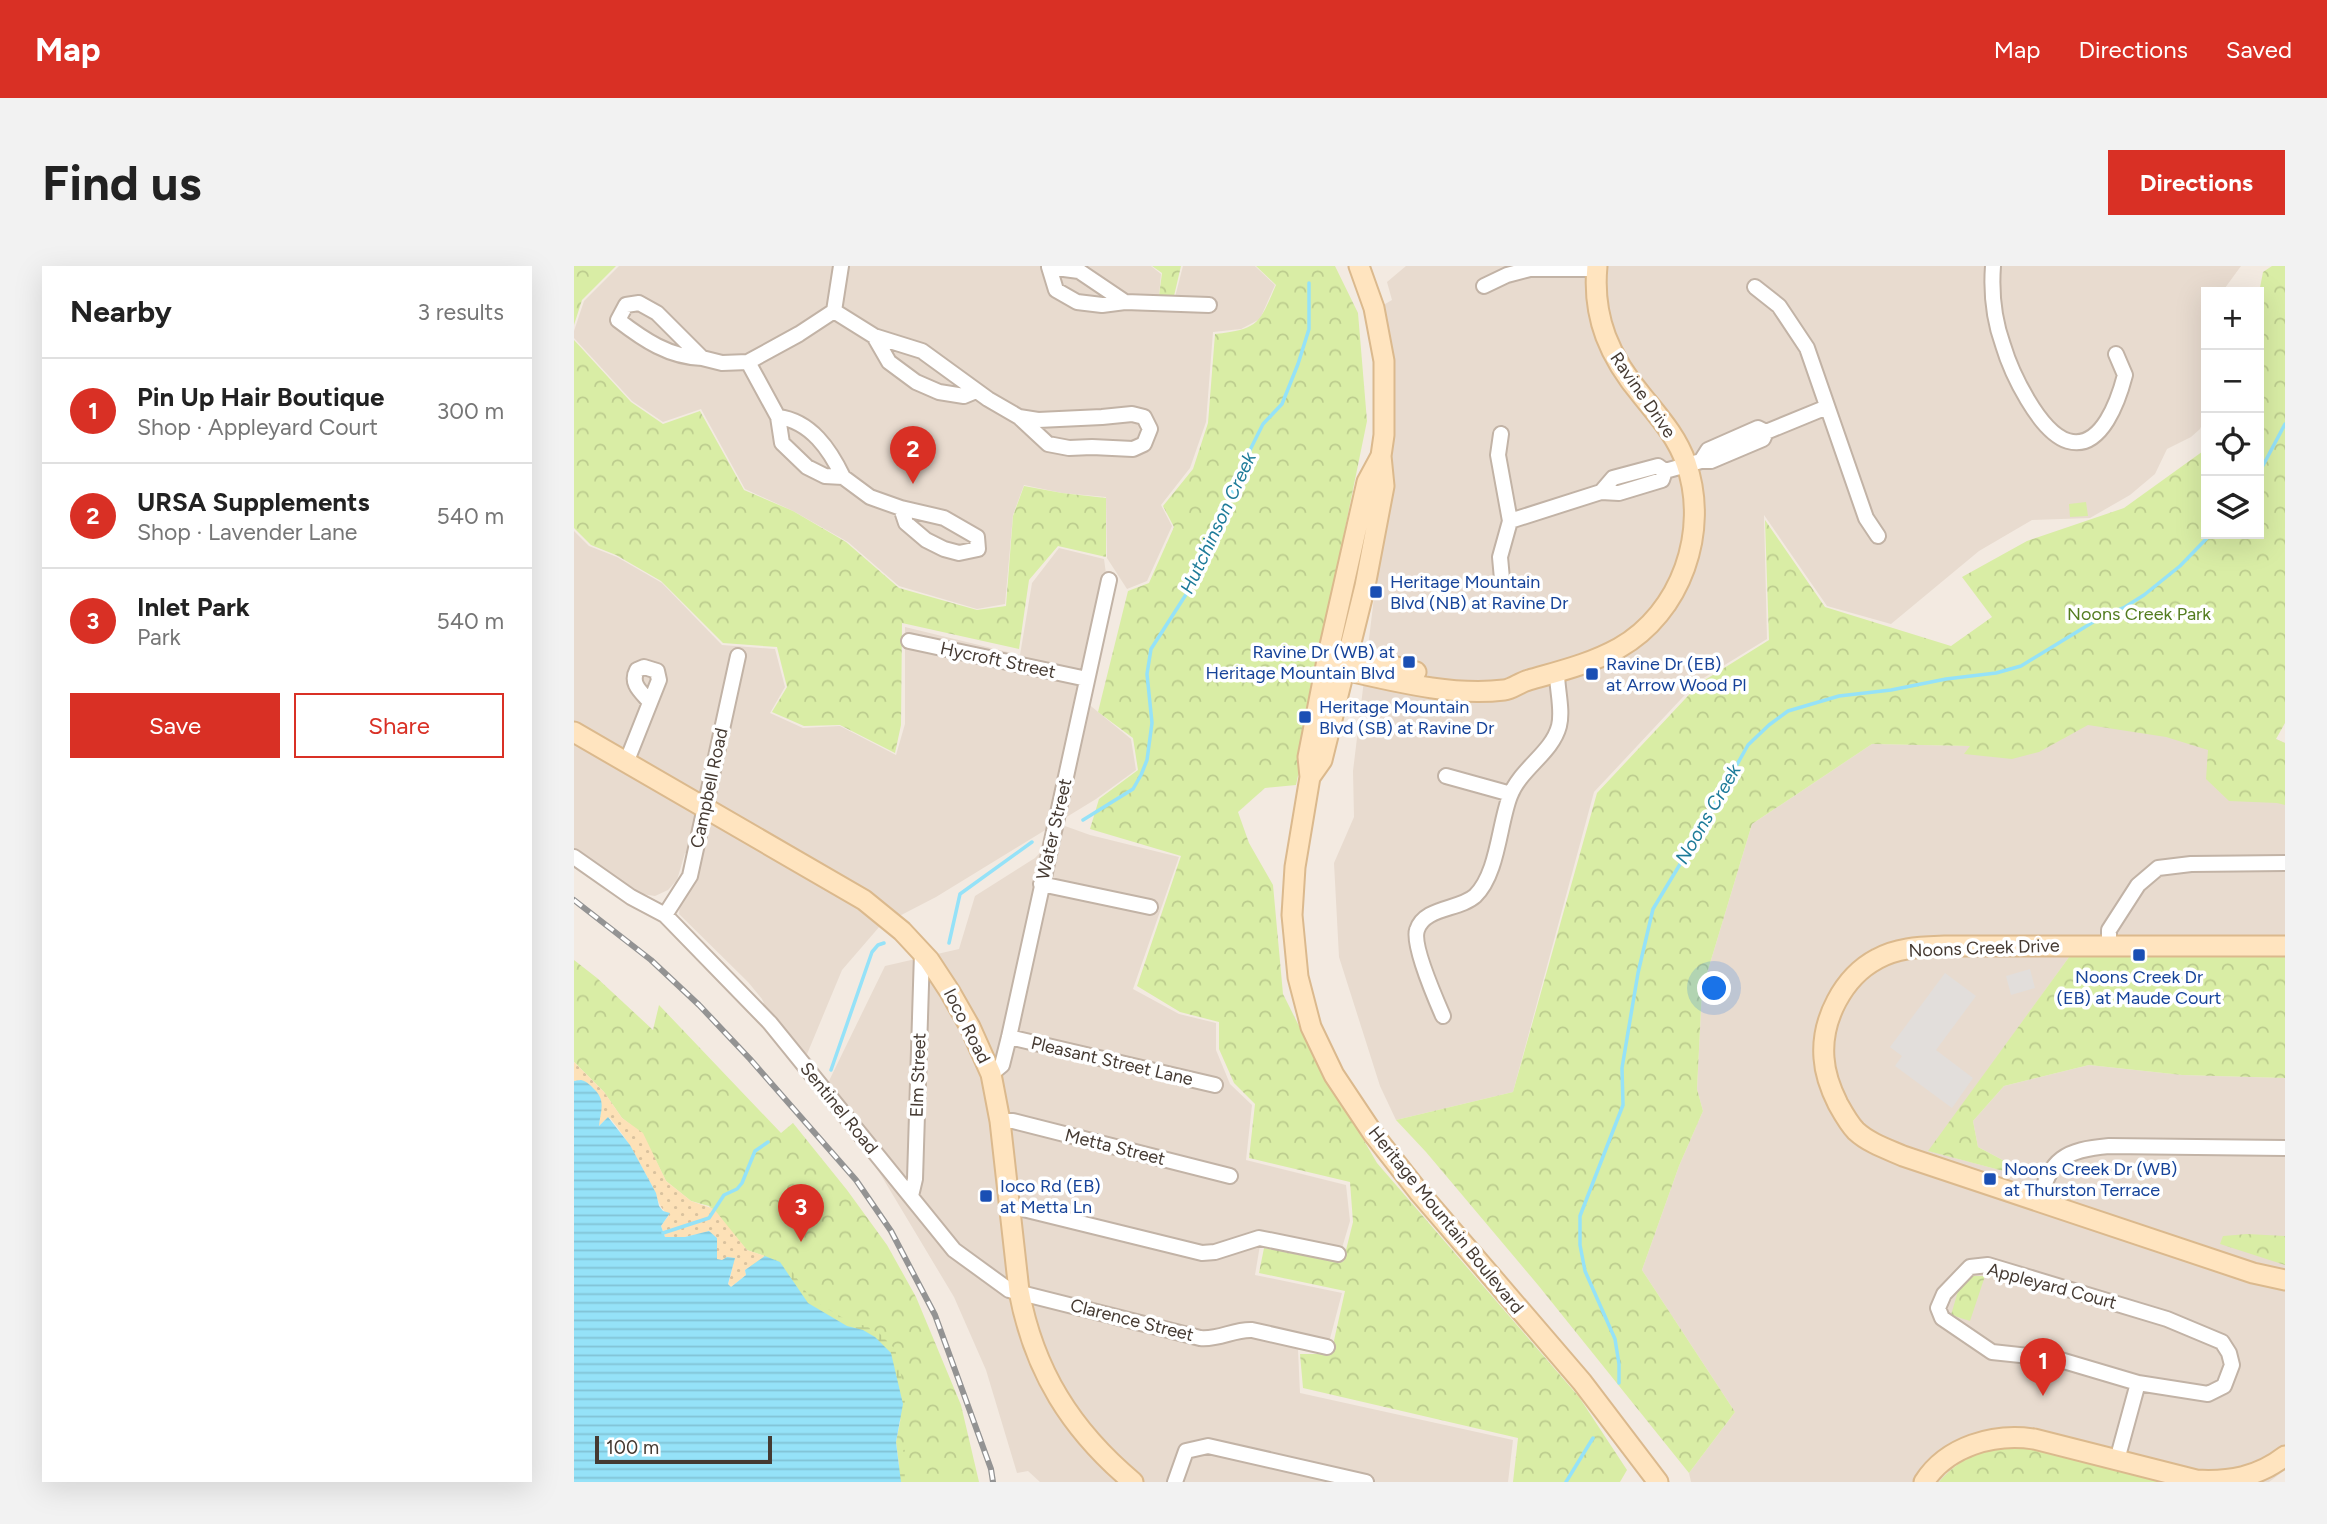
<!DOCTYPE html>
<html lang="en">
<head>
<meta charset="utf-8">
<style>
	:root { --surface:#fff; --page:#f2f2f2; --text:#222; --muted:#767676; --line:#e0e0e0; --accent:#d93025 }
	body { margin:0; font-family:Figtree,sans-serif; background:var(--page); color:var(--text) }
	.controls { position:absolute; right:21px; top:21px; display:grid; overflow:hidden; border-radius:0px; box-shadow:0 7px 28px #0002 }
	.controls button { width:63px; height:63px; display:grid; place-items:center; padding:0; border:0; border-bottom:2px solid var(--line); background:var(--surface); color:var(--text); font:35px sans-serif }
	.scale { position:absolute; left:21px; bottom:18px; width:177px; box-sizing:border-box; padding-left:7px; border:4px solid #453a32; border-top:0; font-size:19px; line-height:24px; white-space:nowrap; color:#453a32; -webkit-text-stroke:5px #fff; paint-order:stroke }
	.you { position:absolute; left:1141px; top:723px; width:24px; height:24px; margin:-18px; border:5px solid #fff; border-radius:50%; background:#1a73e8; box-shadow:0 0 0 10px #1a73e833 }
	.badge { display:grid; place-items:center; width:46px; height:46px; border-radius:50%; background:var(--accent); color:#fff; font-size:23px; font-weight:700 }
	.pin { position:absolute; translate:-50% -58px; filter:drop-shadow(0 2px 4px #0008) }
	.pin::after { content:''; position:absolute; top:37px; width:24px; height:21px; background:inherit; clip-path:polygon(0 0,100% 0,50% 100%) }
	.list { margin:0; padding:0; list-style:none }
	h2 { display:flex; justify-content:space-between; align-items:center; height:91px; margin:0; padding:0 28px; font-size:30px }
	h2 small { font-size:23px; font-weight:400; color:var(--muted) }
	.list li { display:grid; grid-template-columns:46px 1fr auto; gap:21px; align-items:center; box-sizing:border-box; height:105px; padding:0 28px; border-top:2px solid var(--line) }
	.list b { display:block; font-size:26px; white-space:nowrap }
	.list p { margin:0; font-size:23px; white-space:nowrap; color:var(--muted) }
	.list em { font-size:23px; font-style:normal; color:var(--muted) }
	.actions { display:flex; gap:14px; padding:21px 28px }
	.actions a { flex:1; padding:16px 0; border:2px solid var(--accent); border-radius:0px; text-align:center; font-size:24px; color:var(--accent) }
	.actions .main { background:var(--accent); color:#fff }
	.icon { flex:none; width:38px; height:38px; fill:none; stroke:currentColor; stroke-width:2; stroke-linecap:round; stroke-linejoin:round }
	.map { position:relative; flex:none; width:1711px; height:1216px; overflow:hidden; border-radius:0px }
	header { display:flex; align-items:center; gap:42px; box-sizing:border-box; height:98px; padding:0 35px; background:var(--accent); color:#fff }
	header strong { font-size:33px }
	nav { display:flex; gap:38px; margin-inline-start:auto; font-size:24px }
	.intro { display:flex; align-items:center; justify-content:space-between; box-sizing:border-box; height:168px; padding:0 42px }
	h1 { margin:0; font-size:49px }
	.button { padding:18px 32px; border-radius:0px; background:var(--accent); color:#fff; font-size:24px; font-weight:700 }
	main { display:flex; gap:42px; padding:0 42px }
	aside { flex:1; background:var(--surface); border-radius:0px; box-shadow:0 7px 28px #0002 }
	.map>svg:first-child { display:block }
	.residential { fill:#e8dbcf }
	.grass { fill:#d9eda5 }
	.forest { fill:url(#forest-crowns) }
	.wetland { fill:url(#wetland-marsh) }
	.sand { fill:url(#sand-dots) }
	.parking { fill:#e2dedb }
	.water { fill:url(#water-rules) }
	.lines { fill:none; stroke-linecap:round; stroke-linejoin:round }
	.stream { stroke:#95e2f8; stroke-width:3.5 }
	.street-casing { stroke:#c2b3a6; stroke-width:18 }
	.secondary-casing { stroke:#dbb98d; stroke-width:23 }
	.street { stroke:#fff; stroke-width:14 }
	.secondary { stroke:#ffe4bf; stroke-width:19 }
	.rail-casing { stroke:#939393; stroke-width:6 }
	.rail { stroke:#fff; stroke-width:3.5; stroke-dasharray:10; stroke-linecap:butt }
	.transit-dot { fill:#1a4fb4; stroke:#fff; stroke-width:2.5 }
	.labels { text-anchor:middle; dominant-baseline:central; stroke-width:7; stroke-linejoin:round; paint-order:stroke }
	.street-label { font-size:18px; fill:#453a32; stroke:#fff }
	.transit-label { font-size:18px; fill:#164399; stroke:#fff; text-anchor:start }
	.park-label { font-size:18px; fill:#537c1f; stroke:#fff }
	.water-label { font-size:19px; font-style:italic; fill:#1d7b99; stroke:#fff }
</style>
</head>
<body>
<header>
<strong>Map</strong>
<nav><a>Map</a><a>Directions</a><a>Saved</a></nav>
</header>
<div class="intro"><h1>Find us</h1><a class="button">Directions</a></div>
<main>
<aside>
<h2>Nearby<small>3 results</small></h2>
<ul class="list">
<li><span class="badge">1</span><div><b>Pin Up Hair Boutique</b><p>Shop · Appleyard Court</p></div><em>300 m</em></li>
<li><span class="badge">2</span><div><b>URSA Supplements</b><p>Shop · Lavender Lane</p></div><em>540 m</em></li>
<li><span class="badge">3</span><div><b>Inlet Park</b><p>Park</p></div><em>540 m</em></li>
</ul>
<div class="actions"><a class="main">Save</a><a>Share</a></div>
</aside>
<div class="map">
<svg width="1711" height="1216" viewBox="0 0 1711 1216">
	<defs>
		<pattern id="forest-crowns" width="20" height="18" patternUnits="userSpaceOnUse" patternTransform="scale(1.75)"><rect width="20" height="18" fill="#d9eda5"/><path d="M2 6a3 3 0 1 1 6 0M12 15a3 3 0 1 1 6 0" fill="none" stroke="#bccc8e"/></pattern>
		<pattern id="wetland-marsh" width="20" height="14" patternUnits="userSpaceOnUse" patternTransform="scale(1.75)"><rect width="20" height="14" fill="#d9eda5"/><path d="M1 5h8M5 5V1M11 12h8M15 12V8" fill="none" stroke="#bccc8e"/></pattern>
		<pattern id="sand-dots" width="8" height="8" patternUnits="userSpaceOnUse" patternTransform="scale(1.75)"><rect width="8" height="8" fill="#fde1b7"/><path d="M2 2h.1M6 6h.1" fill="none" stroke="#dac29e" stroke-width="1.8" stroke-linecap="round"/></pattern>
		<pattern id="water-rules" width="6" height="5" patternUnits="userSpaceOnUse" patternTransform="scale(1.75)"><rect width="6" height="5" fill="#95e2f8"/><path d="M0 2.5h6" fill="none" stroke="#82c3d5"/></pattern>
	</defs>
	<rect width="100%" height="100%" fill="#f3eae1"/>
	<path class="residential" d="M 45,0 L 577,0 L 587,8 L 585,31 L 601,31 L 609,0 L 681,0 L 701,19 L 686,53 L 667,63 L 639,66 L 632,156 L 616,202 L 587,239 L 598,260 L 573,315 L 553,323 L 533,292 L 532,231 L 488,227 L 450,219 L 439,249 L 431,338 L 403,343 L 325,320 L 274,276 L 219,245 L 171,223 L 127,143 L 89,156 L 58,135 L 0,72 L 0,65 L 10,35 Z
		M 832,0 L 1667,0 L 1648,26 L 1632,26 L 1632,149 L 1626,163 L 1617,171 L 1593,183 L 1581,208 L 1556,229 L 1516,252 L 1458,254 L 1405,285 L 1317,358 L 1253,340 L 1190,249 L 1193,373 L 1123,416 L 1020,526 L 939,826 L 822,854 L 806,820 L 765,691 L 760,597 L 780,551 L 779,505 L 806,282 L 806,41 L 818,34 L 813,16 Z
		M 0,265 L 15,280 L 43,291 L 88,317 L 148,379 L 201,383 L 211,421 L 196,447 L 229,462 L 266,460 L 322,489 L 331,458 L 331,361 L 446,389 L 458,317 L 485,282 L 530,293 L 533,315 L 501,427 L 557,473 L 562,504 L 522,533 L 362,631 L 306,660 L 268,704 L 231,793 L 197,752 L 188,733 L 174,716 L 105,648 L 106,636 L 121,616 L 127,592 L 111,587 L 103,614 L 94,624 L 81,630 L 68,628 L 0,584 Z
		M 1480,450 L 1702,473 L 1711,477 L 1711,687 L 1498,687 L 1355,885 L 1452,911 L 1455,908 L 1404,881 L 1399,855 L 1430,820 L 1515,799 L 1608,809 L 1711,812 L 1711,1204 L 1695,1216 L 1592,1216 L 1457,1182 L 1402,1186 L 1387,1195 L 1365,1216 L 1117,1216 L 1115,1207 L 1161,1146 L 1068,1004 L 1105,900 L 1129,845 L 1123,823 L 1128,724 L 1178,558 L 1298,478 L 1397,480 Z
		M 491,560 L 516,569 L 605,591 L 559,723 L 605,748 L 642,757 L 642,784 L 656,818 L 678,839 L 672,894 L 772,919 L 776,955 L 765,992 L 686,979 L 681,1009 L 768,1027 L 753,1084 L 724,1084 L 726,1127 L 939,1174 L 934,1216 L 466,1216 L 454,1205 L 443,1207 L 412,1104 L 380,1031 L 253,819 L 311,700 L 385,683 L 401,630 L 461,592 Z"/>
	<path class="grass" d="M 1512,236 L 1514,250 L 1496,251 L 1495,238 Z"/>
	<path class="forest" d="M 0,0 L 42,0 L 8,34 L 0,59 Z
		M 578,0 L 607,0 L 600,30 L 585,30 L 588,7 Z
		M 682,0 L 761,0 L 784,47 L 793,155 L 765,292 L 757,356 L 722,519 L 691,522 L 664,546 L 675,577 L 699,619 L 709,728 L 736,782 L 803,897 L 1005,1131 L 1053,1204 L 1046,1216 L 939,1216 L 944,1172 L 729,1122 L 726,1088 L 757,1088 L 771,1025 L 685,1007 L 690,982 L 769,996 L 779,956 L 776,916 L 675,892 L 681,838 L 660,817 L 645,783 L 645,756 L 606,746 L 563,720 L 607,590 L 516,563 L 525,533 L 564,504 L 559,472 L 524,446 L 554,325 L 575,317 L 600,261 L 589,240 L 619,203 L 634,157 L 641,68 C 685,63 685,58 702,19 Z
		M 1698,0 L 1711,0 L 1711,457 L 1702,473 L 1711,477 L 1711,539 L 1703,537 L 1655,535 L 1632,513 L 1634,484 L 1592,471 L 1514,459 L 1465,486 L 1438,493 L 1390,488 L 1396,480 L 1298,478 L 1178,558 L 1128,724 L 1123,823 L 1129,845 L 1105,900 L 1068,1004 L 1161,1146 L 1115,1207 L 964,1019 L 852,886 L 822,854 L 939,826 L 1023,527 L 1126,417 L 1195,374 L 1191,254 L 1251,341 L 1377,380 L 1418,351 L 1388,311 L 1453,275 L 1550,242 L 1632,183 L 1632,268 L 1685,268 L 1685,27 L 1689,6 Z
		M 0,74 L 57,136 L 89,158 L 126,145 L 170,224 L 219,245 L 272,276 L 325,322 L 403,344 L 432,340 L 439,250 L 450,220 L 488,227 L 532,232 L 532,291 L 484,280 L 455,314 L 445,383 L 328,357 L 327,459 L 321,487 L 266,459 L 230,460 L 198,446 L 213,421 L 203,381 L 149,377 L 87,315 L 42,289 L 17,279 L 0,262 Z
		M 1498,687 L 1711,687 L 1711,812 L 1608,809 L 1515,799 L 1430,820 L 1399,855 L 1404,881 L 1455,908 L 1452,911 L 1354,885 Z
		M 0,694 L 23,712 L 79,764 L 85,739 L 207,867 L 219,857 L 273,924 L 313,979 L 342,1031 L 387,1139 L 405,1216 L 321,1216 L 325,1199 L 322,1176 L 328,1146 L 191,990 L 173,984 L 135,940 L 117,935 L 92,915 L 78,887 L 57,859 L 48,852 L 30,826 L 0,796 Z
		M 1673,968 L 1711,970 L 1711,999 L 1646,978 L 1649,970 Z
		M 1397,1010 L 1411,1010 L 1396,1055 L 1377,1049 L 1384,1025 Z
		M 1437,1180 L 1457,1182 L 1593,1216 L 1365,1216 C 1384,1194 1407,1182 1437,1180 Z"/>
	<path class="wetland" d="M 195,986 L 209,992 L 237,1033 L 276,1056 L 292,1060 L 305,1067 L 321,1083 L 333,1134 L 328,1157 L 307,1109 L 175,1000 Z
		M 331,1178 L 335,1216 L 321,1216 Z"/>
	<path class="sand" d="M 0,796 L 30,826 L 48,852 L 69,867 L 92,915 L 117,935 L 140,943 L 173,984 L 191,990 L 171,1004 L 172,1009 L 157,1021 L 154,1020 L 159,999 L 142,993 L 136,965 L 111,971 L 91,971 L 87,960 L 95,949 C 84,942 84,931 78,920 C 66,897 53,872 36,852 L 32,853 L 24,861 L 26,853 L 7,814 L 0,815 Z"/>
	<path class="parking" d="M 1456,703 L 1461,722 L 1437,729 L 1432,710 Z
		M 1371,707 L 1402,730 L 1362,784 L 1399,812 L 1378,842 L 1321,800 L 1328,790 L 1316,781 Z"/>
	<path class="water" d="M 7,814 C 14,816 17,820 22,825 C 32,837 26,846 25,860 L 34,851 L 56,879 L 82,927 L 85,940 L 89,945 L 96,947 L 87,960 L 91,971 L 111,971 L 135,965 L 143,972 L 143,993 L 148,994 L 153,991 L 161,992 L 154,1018 L 157,1021 L 172,1009 L 171,1004 L 191,990 L 206,996 L 234,1037 L 273,1060 L 289,1064 L 301,1071 L 317,1087 L 329,1138 L 322,1176 L 327,1216 L 0,1216 L 0,815 Z"/>
	<g class="lines">
		<path class="stream" d="M 1685,207 L 1711,158
			M 509,554 L 559,523 L 567,509 L 573,494 L 578,457 L 573,408 L 577,383 L 620,316 L 626,295 L 644,261 L 674,188 L 689,158 L 708,138 L 724,98 L 735,63 L 735,17
			M 375,677 L 386,628 L 458,576
			M 257,804 L 298,686 L 304,679 L 310,677
			M 89,967 L 135,952 L 150,929 L 163,923 L 168,917 L 181,885 L 194,876
			M 1045,1117 L 1045,1098 L 1041,1073 L 1011,1005 L 1006,979 L 1006,950 L 1049,839 L 1048,802 L 1064,707 L 1079,643 L 1120,575 L 1174,479 L 1195,459 L 1214,445 L 1265,430 L 1317,424 L 1372,413 L 1422,407 L 1447,400 L 1529,350 L 1551,341 L 1570,329 L 1606,300 L 1637,268
			M 992,1216 L 1019,1172"/>
		<g class="street-casing">
			<path id="street" d="M 1419,0 C 1417,27 1420,54 1429,79 C 1437,106 1465,166 1494,175 C 1528,185 1545,132 1551,109 L 1542,88
				M 910,20 L 933,9 L 956,3 L 1023,3
				M 1181,21 L 1205,40 L 1233,82 L 1292,252 L 1304,270
				M 551,36 L 505,5 L 475,1 L 482,24 L 503,36 L 528,39 L 551,36 L 635,39
				M 260,45 L 300,70
				M 128,92 C 95,91 70,74 44,54 L 52,39 L 65,37 L 83,47 L 128,92 L 148,97 L 174,96 L 225,68 L 260,45 L 267,0
				M 174,96 L 204,151
				M 402,125 L 390,130 L 365,126 L 342,116 L 315,96 L 300,70 L 348,85 L 414,133 L 445,151 L 464,154 L 528,151 L 558,148 L 570,151 L 576,163 L 570,178 L 559,183 L 518,181 L 495,182 L 474,178 L 445,151
				M 927,168 L 924,189 L 936,255 L 926,291 L 928,313
				M 1127,195 L 1134,184 L 1184,162 L 1192,166
				M 269,211 C 256,184 237,155 204,151 L 208,177 L 233,201 L 251,210 L 269,211 L 296,231 L 327,242 L 332,257 L 352,274 L 370,283 L 385,287 L 404,283 L 403,271 L 370,252 L 327,242
				M 1027,226 L 1039,212 L 1084,200 L 1091,205 L 1127,195 L 1137,195 L 1189,173 L 1192,166 L 1253,141
				M 936,255 L 1027,226 L 1045,227 L 1088,214 L 1091,205
				M 335,375 L 513,413
				M 52,497 L 85,414 L 83,405 L 70,401 L 63,404 C 56,417 66,425 75,435
				M 872,510 L 937,528
				M 0,591 L 57,631 L 91,649 L 196,757 L 380,984 L 435,1024 L 626,1072 C 645,1074 660,1063 678,1064 L 753,1081
				M 467,618 L 576,641
				M 91,649 L 116,610 L 164,390
				M 1535,679 L 1535,664 L 1564,619 L 1584,602 L 1617,598 L 1711,597
				M 869,750 C 862,734 838,679 843,664 C 850,641 885,644 901,630 C 924,608 925,558 936,530 C 946,503 978,487 985,460 C 989,444 983,424 983,407
				M 435,771 L 641,819
				M 417,808 L 428,799 L 435,771 L 535,314
				M 426,855 L 439,855 L 656,910
				M 337,930 L 341,913 L 348,687
				M 1465,936 C 1476,892 1491,884 1535,880 L 1711,882
				M 434,942 L 449,943 L 628,987 L 641,986 L 685,972 L 764,988
				M 1414,999 L 1593,1053 L 1648,1076 L 1655,1087 L 1658,1099 L 1650,1120 L 1634,1128 L 1564,1117 L 1483,1093 L 1418,1086 L 1368,1052 L 1364,1042 L 1370,1028 L 1396,1001 Z
				M 1543,1194 L 1564,1117
				M 601,1216 L 612,1185 L 634,1180 L 792,1216"/>
		</g>
		<g class="secondary-casing">
			<path id="secondary" d="M 807,190 L 793,216 L 755,384 L 734,491 L 736,511 L 721,601 L 718,649 L 724,711 L 737,761 L 760,809 L 800,869 L 844,925 L 1008,1116 L 1084,1216
				M 763,386 L 842,406
				M 752,400 C 809,412 872,431 930,424 C 939,423 946,416 955,414 C 986,405 1016,398 1045,382 C 1107,347 1136,265 1112,197 C 1103,171 1086,152 1069,131 C 1036,92 1018,52 1023,0
				M 0,466 L 290,634 L 328,665 L 355,694 L 376,726 L 396,761 L 417,808 L 426,855 L 445,1025 C 460,1105 497,1164 559,1216
				M 736,511 L 748,494 L 791,320 L 810,220 L 807,190 L 810,169 L 810,95 L 800,42 L 785,0
				M 1711,680 L 1371,680 C 1348,681 1324,681 1303,693 C 1269,711 1247,754 1250,792 C 1251,809 1257,824 1264,838 C 1269,847 1275,858 1282,865 C 1295,877 1313,883 1329,890 L 1679,1007 L 1711,1014
				M 1350,1216 C 1373,1180 1420,1167 1460,1173 L 1622,1214 C 1655,1216 1684,1211 1711,1190"/>
		</g>
		<use href="#street" class="street"/>
		<use href="#secondary" class="secondary"/>
		<g class="rail-casing">
			<path id="rail" d="M 0,634 L 77,694 L 125,739 L 176,793 L 282,914 L 317,965 L 361,1049 L 417,1203 L 419,1216"/>
		</g>
		<use href="#rail" class="rail"/>
	</g>
	<g class="transit-dot">
		<rect x="795" y="319" width="14" height="14" rx="3.5"/>
		<rect x="828" y="389" width="14" height="14" rx="3.5"/>
		<rect x="1011" y="401" width="14" height="14" rx="3.5"/>
		<rect x="724" y="444" width="14" height="14" rx="3.5"/>
		<rect x="1558" y="682" width="14" height="14" rx="3.5"/>
		<rect x="1409" y="906" width="14" height="14" rx="3.5"/>
		<rect x="405" y="923" width="14" height="14" rx="3.5"/>
	</g>
	<g class="labels">
		<g class="street-label">
			<text transform="translate(1069 129) rotate(55)">Ravine Drive</text>
			<text transform="translate(424 394) rotate(12)">Hycroft Street</text>
			<text transform="translate(135 522) rotate(-78)">Campbell Road</text>
			<text transform="translate(480 563) rotate(-77)">Water Street</text>
			<text transform="translate(1410 682) rotate(-2)">Noons Creek Drive</text>
			<text transform="translate(393 760) rotate(63)">Ioco Road</text>
			<text transform="translate(538 795) rotate(13)">Pleasant Street Lane</text>
			<text transform="translate(344 809) rotate(-88)">Elm Street</text>
			<text transform="translate(265 842) rotate(51)">Sentinel Road</text>
			<text transform="translate(541 881) rotate(14)">Metta Street</text>
			<text transform="translate(872 954) rotate(51)">Heritage Mountain Boulevard</text>
			<text transform="translate(1478 1020) rotate(15)">Appleyard Court</text>
			<text transform="translate(558 1054) rotate(14)">Clarence Street</text>
		</g>
		<g class="transit-label">
			<text x="816" y="316">Heritage Mountain<tspan x="816" dy="21">Blvd (NB) at Ravine Dr</tspan></text>
			<text x="821" y="386" text-anchor="end">Ravine Dr (WB) at<tspan x="821" dy="21">Heritage Mountain Blvd</tspan></text>
			<text x="1032" y="398">Ravine Dr (EB)<tspan x="1032" dy="21">at Arrow Wood Pl</tspan></text>
			<text x="745" y="441">Heritage Mountain<tspan x="745" dy="21">Blvd (SB) at Ravine Dr</tspan></text>
			<text x="1565" y="711" text-anchor="middle">Noons Creek Dr<tspan x="1565" dy="21">(EB) at Maude Court</tspan></text>
			<text x="1430" y="903">Noons Creek Dr (WB)<tspan x="1430" dy="21">at Thurston Terrace</tspan></text>
			<text x="426" y="920">Ioco Rd (EB)<tspan x="426" dy="21">at Metta Ln</tspan></text>
		</g>
		<g class="park-label">
			<text x="1565" y="348">Noons Creek Park</text>
		</g>
		<g class="water-label">
			<text transform="translate(644 257) rotate(-65)">Hutchinson Creek</text>
			<text transform="translate(1134 548) rotate(-60)">Noons Creek</text>
		</g>
	</g>
</svg>
<div class="controls">
<button>+</button>
<button>−</button>
<button><svg class="icon" aria-label="locate" viewBox="0 0 24 24"><circle cx="12" cy="12" r="6"/><path d="M12 2v4M12 18v4M2 12h4M18 12h4"/></svg></button>
<button><svg class="icon" aria-label="layers" viewBox="0 0 24 24"><path d="M12 4l9 5-9 5-9-5zM3 14l9 5 9-5"/></svg></button>
</div>
<div class="scale">100 m</div>
<div class="you"></div>
<div class="pin badge" style="left:1469px;top:1130px">1</div>
<div class="pin badge" style="left:339px;top:218px">2</div>
<div class="pin badge" style="left:227px;top:976px">3</div>
</div>
</main>
</body>
</html>
